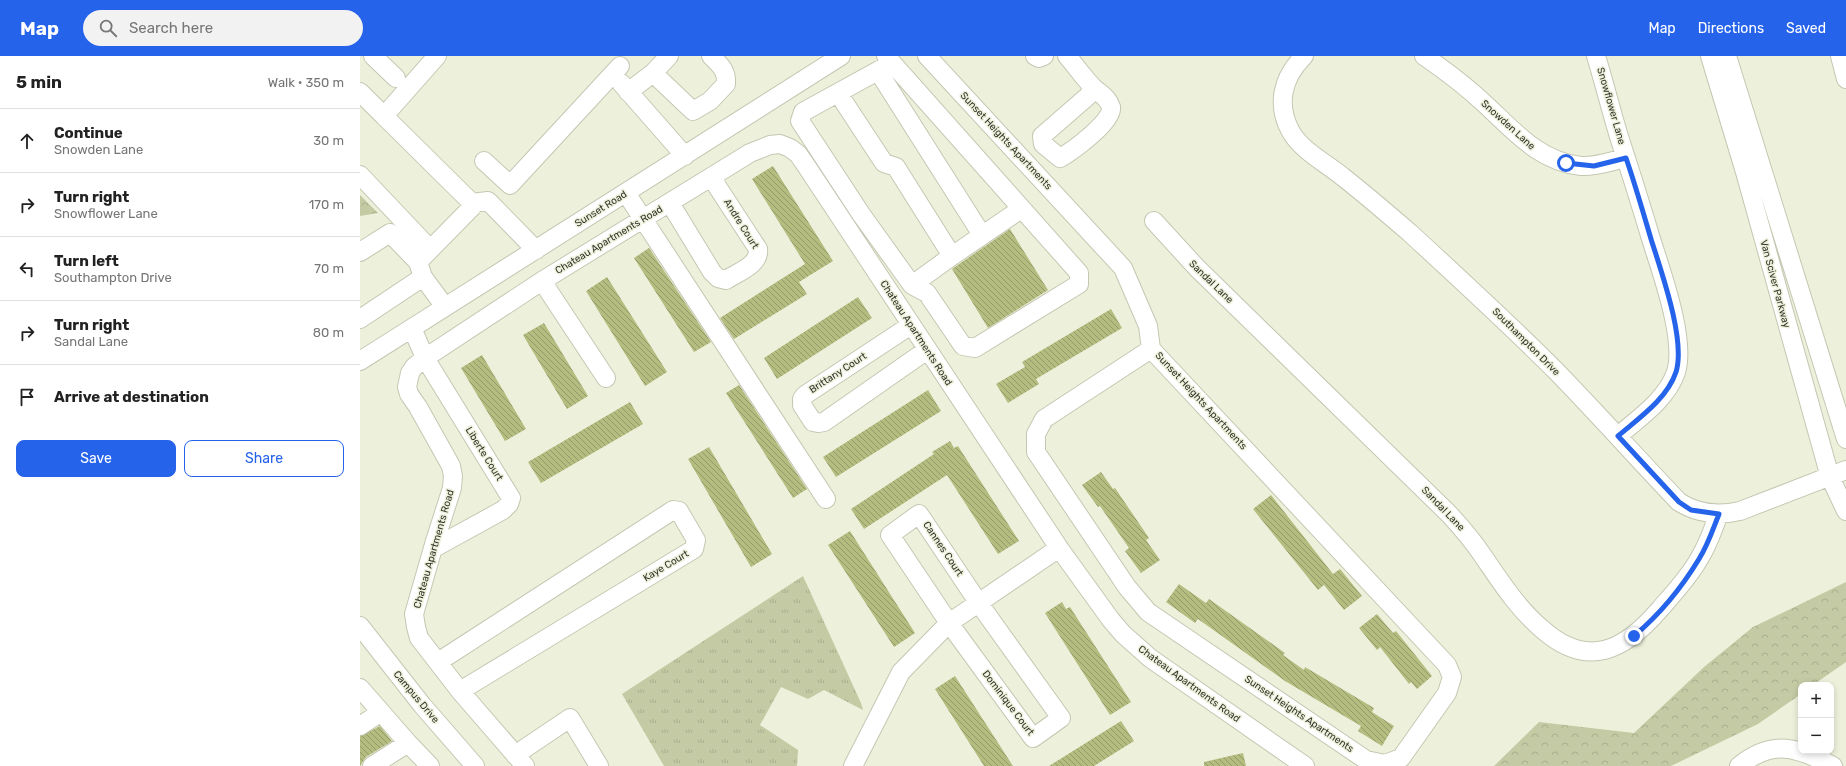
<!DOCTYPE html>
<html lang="en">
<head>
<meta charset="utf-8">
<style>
	:root { --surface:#fff; --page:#f2f2f2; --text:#222; --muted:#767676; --line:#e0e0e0; --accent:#2563eb }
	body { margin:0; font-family:Rubik,sans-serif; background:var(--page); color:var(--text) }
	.controls { position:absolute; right:12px; bottom:12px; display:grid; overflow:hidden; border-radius:8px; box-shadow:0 2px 6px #0003 }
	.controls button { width:36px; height:36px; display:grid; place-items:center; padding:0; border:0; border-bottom:1px solid var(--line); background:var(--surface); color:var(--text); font:20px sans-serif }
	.stop { position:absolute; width:12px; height:12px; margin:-9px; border:3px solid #2563eb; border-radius:50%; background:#fff }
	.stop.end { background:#2563eb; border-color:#fff; box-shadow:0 1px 4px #0008 }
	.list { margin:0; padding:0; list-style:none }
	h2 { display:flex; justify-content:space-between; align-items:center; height:52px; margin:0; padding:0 16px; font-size:17px }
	h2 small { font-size:13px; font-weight:400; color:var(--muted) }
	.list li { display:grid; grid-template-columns:26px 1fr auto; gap:12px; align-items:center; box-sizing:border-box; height:64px; padding:0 16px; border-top:1px solid var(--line) }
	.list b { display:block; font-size:15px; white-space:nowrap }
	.list p { margin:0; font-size:13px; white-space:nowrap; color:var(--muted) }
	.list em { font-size:13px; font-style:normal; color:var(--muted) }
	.actions { display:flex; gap:8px; padding:12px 16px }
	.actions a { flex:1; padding:9px 0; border:1px solid var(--accent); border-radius:8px; text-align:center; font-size:14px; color:var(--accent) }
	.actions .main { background:var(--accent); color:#fff }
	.icon { flex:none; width:22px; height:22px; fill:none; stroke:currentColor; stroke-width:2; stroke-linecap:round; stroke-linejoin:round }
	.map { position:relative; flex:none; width:1486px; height:710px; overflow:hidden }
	header { display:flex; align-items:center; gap:24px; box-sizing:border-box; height:56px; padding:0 20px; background:var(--accent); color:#fff }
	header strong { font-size:19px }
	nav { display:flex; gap:22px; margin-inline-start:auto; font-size:14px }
	.search { width:280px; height:36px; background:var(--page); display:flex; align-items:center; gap:10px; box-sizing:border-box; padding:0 14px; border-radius:22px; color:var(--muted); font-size:15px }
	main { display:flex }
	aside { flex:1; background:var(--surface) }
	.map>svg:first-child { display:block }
	.grass { fill:url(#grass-tufts) }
	.forest { fill:url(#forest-crowns) }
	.building { fill:url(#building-back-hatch) }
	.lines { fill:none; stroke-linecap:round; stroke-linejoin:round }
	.minor-casing { stroke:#c4c7b2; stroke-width:20 }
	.minor { stroke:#fff; stroke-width:18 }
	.route { stroke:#2563eb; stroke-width:5 }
	.labels { text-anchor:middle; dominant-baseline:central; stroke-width:3; stroke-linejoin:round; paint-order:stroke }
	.street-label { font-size:10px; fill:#32332a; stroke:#edf1db }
</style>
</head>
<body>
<header>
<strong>Map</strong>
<div class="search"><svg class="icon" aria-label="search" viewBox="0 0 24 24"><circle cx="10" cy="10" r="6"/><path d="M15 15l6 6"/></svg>Search here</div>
<nav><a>Map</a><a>Directions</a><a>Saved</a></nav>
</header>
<main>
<aside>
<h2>5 min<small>Walk · 350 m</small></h2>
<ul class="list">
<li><svg class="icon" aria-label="ahead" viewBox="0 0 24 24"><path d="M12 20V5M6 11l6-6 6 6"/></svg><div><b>Continue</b><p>Snowden Lane</p></div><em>30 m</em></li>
<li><svg class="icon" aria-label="right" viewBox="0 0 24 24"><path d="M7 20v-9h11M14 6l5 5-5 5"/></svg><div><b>Turn right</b><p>Snowflower Lane</p></div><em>170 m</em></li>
<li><svg class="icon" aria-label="left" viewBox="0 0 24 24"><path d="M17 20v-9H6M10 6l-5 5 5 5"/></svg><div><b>Turn left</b><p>Southampton Drive</p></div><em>70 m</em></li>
<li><svg class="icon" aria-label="right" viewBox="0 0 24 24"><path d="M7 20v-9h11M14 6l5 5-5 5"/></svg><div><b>Turn right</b><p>Sandal Lane</p></div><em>80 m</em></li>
<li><svg class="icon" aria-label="arrive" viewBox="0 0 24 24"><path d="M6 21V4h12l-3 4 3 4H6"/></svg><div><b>Arrive at destination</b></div></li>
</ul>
<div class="actions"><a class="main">Save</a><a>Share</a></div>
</aside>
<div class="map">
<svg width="1486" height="710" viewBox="0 0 1486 710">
	<defs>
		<pattern id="grass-tufts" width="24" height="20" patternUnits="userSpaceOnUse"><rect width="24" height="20" fill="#c4caa4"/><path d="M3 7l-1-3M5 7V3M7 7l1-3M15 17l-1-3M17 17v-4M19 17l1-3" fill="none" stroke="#a9ae8d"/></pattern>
		<pattern id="forest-crowns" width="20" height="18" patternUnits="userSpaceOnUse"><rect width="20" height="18" fill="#c4caa4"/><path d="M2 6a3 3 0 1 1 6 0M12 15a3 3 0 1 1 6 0" fill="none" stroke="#a9ae8d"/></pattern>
		<pattern id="building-back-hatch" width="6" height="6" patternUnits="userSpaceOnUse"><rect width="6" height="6" fill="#b4bc7f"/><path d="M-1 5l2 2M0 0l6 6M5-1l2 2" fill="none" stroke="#939968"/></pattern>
	</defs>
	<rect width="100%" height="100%" fill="#edf1db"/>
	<path class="grass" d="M 443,520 L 501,647 L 503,654 L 464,634 L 448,643 L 421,631 L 400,669 L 438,694 L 437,710 L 304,710 L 262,638 Z"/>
	<path class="forest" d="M 0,139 L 18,157 L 0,160 Z
		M 1486,526 L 1486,606 L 1453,629 L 1441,629 L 1441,638 L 1398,668 L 1311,710 L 1134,710 L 1179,666 L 1274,677 L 1344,611 L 1393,571 Z"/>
	<path class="building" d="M 413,110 L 473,205 L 439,226 L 447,238 L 374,283 L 360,262 L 445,208 L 392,123 Z
		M 650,173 L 688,234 L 628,272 L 592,213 Z
		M 289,192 L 351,286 L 334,296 L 274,202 Z
		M 247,221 L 307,316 L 285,330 L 226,235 Z
		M 498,241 L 512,262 L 417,323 L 404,302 Z
		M 751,253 L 762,272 L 676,323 L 679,328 L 648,347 L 636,328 L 665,311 L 662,306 Z
		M 184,267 L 228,340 L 207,353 L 163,279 Z
		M 122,299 L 166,373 L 145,385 L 101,312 Z
		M 379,329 L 447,433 L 433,442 L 366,337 Z
		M 568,334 L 581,355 L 476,421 L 463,401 Z
		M 270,346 L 283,368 L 181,427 L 168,406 Z
		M 590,385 L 594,392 L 598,390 L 659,485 L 638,498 L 587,419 L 504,473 L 491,453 L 574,398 L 572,396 Z
		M 349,391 L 412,498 L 391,511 L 328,403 Z
		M 741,416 L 753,433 L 755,432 L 789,482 L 786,484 L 800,504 L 781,517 L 765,495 L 769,492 L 740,450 L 738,451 L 722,429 Z
		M 911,439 L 973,518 L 980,513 L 1002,540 L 984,554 L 964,529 L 958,534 L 893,453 Z
		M 490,475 L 555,577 L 534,591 L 468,489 Z
		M 819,528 L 846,547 L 849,543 L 925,597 L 923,599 L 944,614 L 945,611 L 1014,652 L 1012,656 L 1034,670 L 1022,690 L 998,675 L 1001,670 L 925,625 L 838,563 L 835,567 L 806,546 Z
		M 702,546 L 706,553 L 710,551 L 771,646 L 750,659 L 685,557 Z
		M 1017,558 L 1033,577 L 1036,575 L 1072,620 L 1057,633 L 1051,626 L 1049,628 L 1020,591 L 1017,594 L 999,572 Z
		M 595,620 L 653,710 L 624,710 L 575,633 Z
		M 761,665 L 774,685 L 734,710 L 689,710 Z
		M 20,670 L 32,685 L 6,701 L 0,710 L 0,680 Z
		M 883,697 L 886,710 L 844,710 L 844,706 Z"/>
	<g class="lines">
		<g class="minor-casing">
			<path id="minor" d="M 13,0 L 36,22
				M 77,0 L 24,60 L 112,147 L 128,145 L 176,194
				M 526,0 L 719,217 L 719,228 L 615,292 L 603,290 L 567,237 L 552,229 L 501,158 L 440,65 L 443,56 L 532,7
				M 567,0 L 763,212 L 788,270 L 791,293 L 1087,609 L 1092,621 L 1087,637 L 1041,702 L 1025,708 L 1006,704 L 788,556 L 767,531 L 676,396 L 676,378 L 684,363 L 791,293
				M 675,0 L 679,2 L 684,0
				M 707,0 C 716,10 723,21 733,31 C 740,38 748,41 751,51 C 754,65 711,96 700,102 L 683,88 L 682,80 L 728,40 L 733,31
				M 944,0 C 922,22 916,49 931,76 C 942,95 966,107 983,121 C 1006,139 1028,158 1050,177 C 1099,222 1148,267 1195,314 C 1237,357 1277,402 1319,446 C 1338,458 1358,460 1380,455 L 1486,414
				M 1064,0 C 1086,15 1107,31 1126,49 C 1155,76 1180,106 1221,110 C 1237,111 1251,105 1266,102
				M 1236,0 C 1245,29 1252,59 1261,87 C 1272,120 1282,153 1292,186 C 1302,218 1326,284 1316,316 C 1307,343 1279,362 1258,380
				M 1350,0 L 1385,116 L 1470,421 L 1486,455
				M 1367,0 L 1486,383
				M 1480,0 L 1486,23
				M 518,15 L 622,179
				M 293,17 L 309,0
				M 261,27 L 325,100
				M 0,36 L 24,60
				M 268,36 L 293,17 L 333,55 L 350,45 L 366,28 C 367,14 360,9 351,0
				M 478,37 L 524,107 L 536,111 L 592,200
				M 124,105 L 150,129 L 260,10
				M 0,119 L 70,193
				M 266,137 L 466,443
				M 310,147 L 352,216 L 358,222 L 366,224 C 378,216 400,209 398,193 L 351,121
				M 794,165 L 837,212 L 1089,458 C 1101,471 1113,485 1123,500 C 1141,526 1158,553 1182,573 C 1228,614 1265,594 1300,553 C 1314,537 1329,521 1339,503 C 1348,489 1353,473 1359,458
				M 0,196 L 30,177 L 58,206
				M 182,225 L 246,322
				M 552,229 L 592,200 L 661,153
				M 85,251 L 63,221 L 58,206 L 116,147
				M 0,263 L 63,221
				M 551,269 L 445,339 L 442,343 L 442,349 L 453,366 L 458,367 L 464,366 L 567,294
				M 52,272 L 65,302 L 151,442 L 149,448 L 143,454 L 74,492
				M 0,305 L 481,0
				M 559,458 L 618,546 L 701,662 L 673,682 L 589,567 L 530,479 Z
				M 0,570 L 62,649 L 115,710
				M 78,606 L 307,458 L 313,454 L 319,455 L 336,484 L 334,493 L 100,635
				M 0,632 L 48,687 L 12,710
				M 0,670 L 21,656
				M 48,687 L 70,710
				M 155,699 L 210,662 L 239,710
				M 165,710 L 100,635 L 59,582 L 56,571 L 54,558 L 75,485 L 92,432 L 93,420 L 91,410 L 58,351 L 49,338 L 47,331 L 50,317 L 54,311 L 65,302 L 182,225 L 390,97 L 410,89 L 420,88 L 430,92 L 438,98 L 445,108 L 699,492 L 751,564 L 763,578 L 790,602 L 945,710
				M 493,710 L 541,616 L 589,567 L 699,492
				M 1379,710 C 1414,682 1437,692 1473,710"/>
		</g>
		<use href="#minor" class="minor"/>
	</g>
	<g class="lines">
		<path class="route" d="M 1206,107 L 1234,110 L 1266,102 C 1275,128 1283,156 1291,183 C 1301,215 1326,284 1316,316 C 1307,343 1279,362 1258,380 L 1319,446 L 1331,454 L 1359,458 C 1353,473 1348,489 1339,503 C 1322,531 1299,559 1274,580"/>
	</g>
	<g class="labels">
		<g class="street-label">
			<text transform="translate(1251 50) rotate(74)">Snowflower Lane</text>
			<text transform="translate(1148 69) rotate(42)">Snowden Lane</text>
			<text transform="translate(646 85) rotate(47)">Sunset Heights Apartments</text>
			<text transform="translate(241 153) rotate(-32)">Sunset Road</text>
			<text transform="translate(381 168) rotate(58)">Andre Court</text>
			<text transform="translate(249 184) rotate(-31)">Chateau Apartments Road</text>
			<text transform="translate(851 226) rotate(44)">Sandal Lane</text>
			<text transform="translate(1415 228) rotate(75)">Van Sciver Parkway</text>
			<text transform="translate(556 277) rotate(57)">Chateau Apartments Road</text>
			<text transform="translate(1166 286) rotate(45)">Southampton Drive</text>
			<text transform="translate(478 317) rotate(-33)">Brittany Court</text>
			<text transform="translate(841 345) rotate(47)">Sunset Heights Apartments</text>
			<text transform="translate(124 398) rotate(58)">Liberte Court</text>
			<text transform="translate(1083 453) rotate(46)">Sandal Lane</text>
			<text transform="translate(74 493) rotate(-74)">Chateau Apartments Road</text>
			<text transform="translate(583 493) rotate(56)">Cannes Court</text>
			<text transform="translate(306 510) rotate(-31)">Kaye Court</text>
			<text transform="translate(829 628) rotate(36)">Chateau Apartments Road</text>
			<text transform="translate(56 641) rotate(50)">Campus Drive</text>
			<text transform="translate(648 647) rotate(53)">Dominique Court</text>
			<text transform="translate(939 658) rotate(34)">Sunset Heights Apartments</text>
		</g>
	</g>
</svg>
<div class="controls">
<button>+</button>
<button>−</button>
</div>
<div class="stop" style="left:1206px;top:107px"></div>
<div class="stop end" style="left:1274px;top:580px"></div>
</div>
</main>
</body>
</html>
